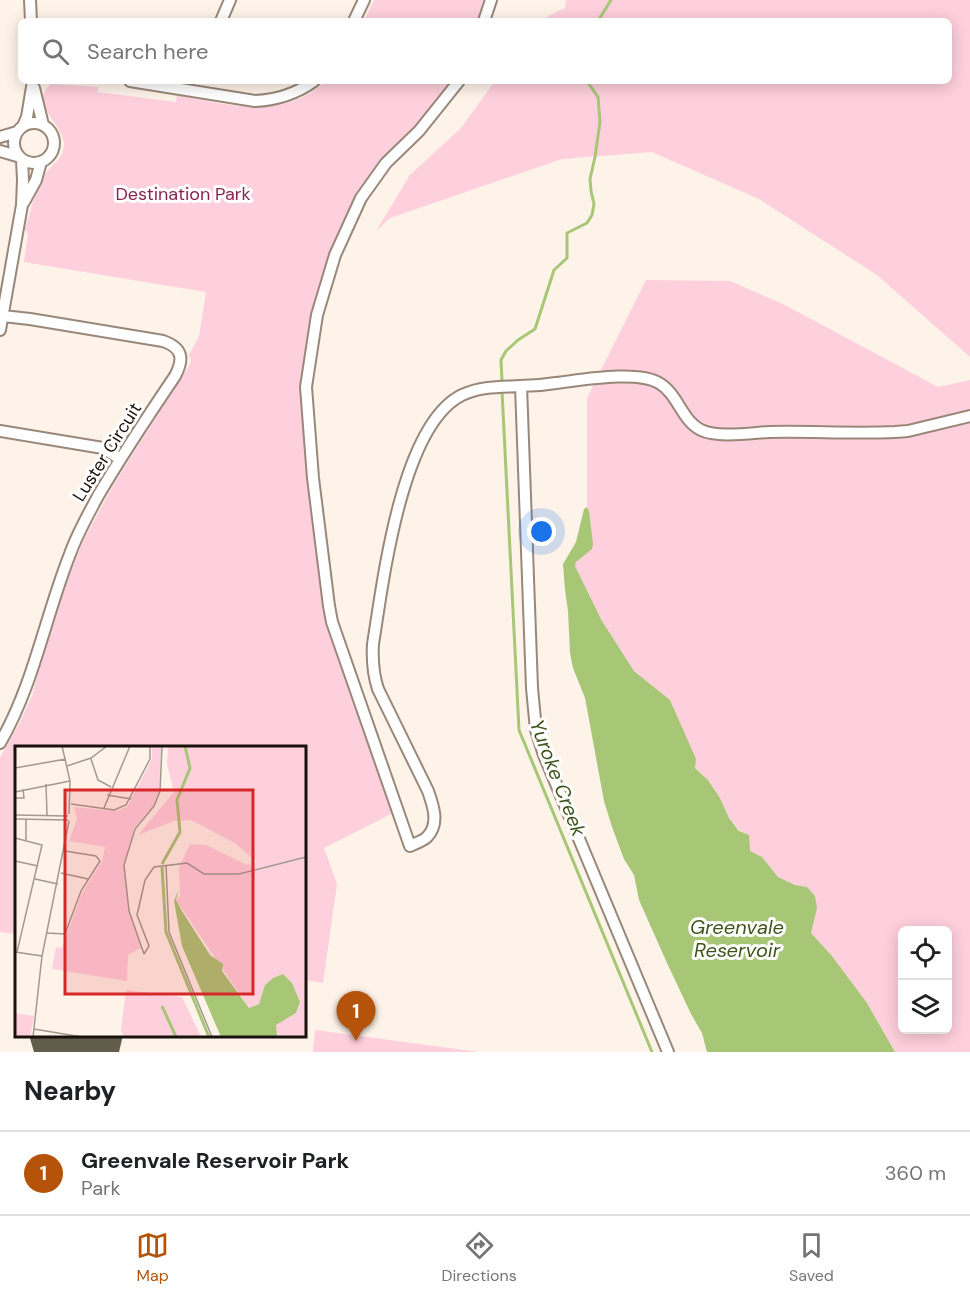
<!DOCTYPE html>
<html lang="en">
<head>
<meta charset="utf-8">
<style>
	:root { --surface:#fff; --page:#f2f2f2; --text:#202124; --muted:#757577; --line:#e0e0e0; --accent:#b45309 }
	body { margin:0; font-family:"DM Sans",sans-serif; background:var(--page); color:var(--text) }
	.controls { position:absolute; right:18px; bottom:18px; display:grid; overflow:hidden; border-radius:9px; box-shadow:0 3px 15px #0003 }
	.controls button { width:54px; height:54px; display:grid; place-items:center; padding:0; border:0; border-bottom:2px solid var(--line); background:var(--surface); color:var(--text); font:30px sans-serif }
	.you { position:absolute; left:542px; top:532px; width:21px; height:21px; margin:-15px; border:4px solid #fff; border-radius:50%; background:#1a73e8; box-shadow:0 0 0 9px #1a73e833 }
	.badge { display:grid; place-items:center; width:39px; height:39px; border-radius:50%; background:var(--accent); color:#fff; font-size:20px; font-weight:700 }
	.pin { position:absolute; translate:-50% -50px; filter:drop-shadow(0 2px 3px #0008) }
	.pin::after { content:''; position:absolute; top:32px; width:21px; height:18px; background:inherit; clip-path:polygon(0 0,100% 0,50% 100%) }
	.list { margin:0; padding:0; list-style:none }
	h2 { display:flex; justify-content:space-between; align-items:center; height:78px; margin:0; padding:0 24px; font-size:26px }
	h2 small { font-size:20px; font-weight:400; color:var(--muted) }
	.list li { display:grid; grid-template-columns:39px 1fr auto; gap:18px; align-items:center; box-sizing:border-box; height:84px; padding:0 24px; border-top:2px solid var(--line) }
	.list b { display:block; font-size:22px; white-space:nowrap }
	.list p { margin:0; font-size:20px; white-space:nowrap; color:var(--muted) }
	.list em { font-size:20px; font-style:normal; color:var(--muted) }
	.icon { flex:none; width:33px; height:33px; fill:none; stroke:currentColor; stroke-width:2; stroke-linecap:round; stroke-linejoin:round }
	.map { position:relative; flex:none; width:970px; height:1052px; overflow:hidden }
	.search { position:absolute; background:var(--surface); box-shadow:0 3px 15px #0003; left:18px; right:18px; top:18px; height:66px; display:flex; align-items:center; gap:15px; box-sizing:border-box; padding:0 21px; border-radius:9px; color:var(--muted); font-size:22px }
	.sheet { height:162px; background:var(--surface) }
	nav { display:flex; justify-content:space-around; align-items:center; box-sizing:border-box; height:84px; border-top:2px solid var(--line); background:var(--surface); font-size:16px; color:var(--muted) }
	nav a { display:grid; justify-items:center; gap:3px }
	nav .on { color:var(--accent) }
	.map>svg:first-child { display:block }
	.green { fill:#fecfdd; fill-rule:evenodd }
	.water { fill:#a7c676 }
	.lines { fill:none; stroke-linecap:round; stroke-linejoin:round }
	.stream { stroke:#a7c676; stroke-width:3 }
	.building { fill:#625d4a }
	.minor-casing { stroke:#99887a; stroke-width:14 }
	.minor { stroke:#fff; stroke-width:10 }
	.labels { text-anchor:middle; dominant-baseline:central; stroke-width:6; stroke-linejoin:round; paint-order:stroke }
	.park-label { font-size:18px; fill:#89244f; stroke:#fff }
	.street-label { font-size:18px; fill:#18110c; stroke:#fff }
	.water-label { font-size:20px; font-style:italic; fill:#3f531b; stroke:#fff }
	.inset-river { fill:none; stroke:#a7c676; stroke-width:3 }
	.inset-road { fill:none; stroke:#a29991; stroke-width:1.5 }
	.view { fill:#d62828; fill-opacity:0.15; stroke:#d62828; stroke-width:3 }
	.inset-edge { fill:none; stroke:#18110c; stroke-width:3 }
</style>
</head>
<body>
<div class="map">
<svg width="970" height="1052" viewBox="0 0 970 1052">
	<rect width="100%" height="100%" fill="#fef3e9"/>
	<path class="green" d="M 374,0 L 487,0 L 481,21 L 364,21 Z
		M 566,0 L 970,0 L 970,357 L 877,275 L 759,199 L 652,152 L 562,159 L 390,218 L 376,231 L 410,175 L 461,128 L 495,81 L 949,81 L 949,21 L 544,21 L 548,16 L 565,8 Z
		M 325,81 L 456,81 L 416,129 L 385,160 L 332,253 L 303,385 L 326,617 L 395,812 L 324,848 L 337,884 L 323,983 L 305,980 L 304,748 L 16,748 L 16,934 L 0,932 L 0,758 L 20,722 L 32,696 L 45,647 L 64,588 L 84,539 L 114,484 L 190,364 L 191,360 L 189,355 L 199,336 L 206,292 L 24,262 L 28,234 L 25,229 C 31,211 35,189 46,173 C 53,164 63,158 64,146 C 65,123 27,106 51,84 L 98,87 L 98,92 L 176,102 L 177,96 C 226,104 286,121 325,81 Z
		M 646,280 L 730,281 L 783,304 L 938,387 L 970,380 L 970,1052 L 895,1052 L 867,1003 L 832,956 L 810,933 L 817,908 L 807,887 L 795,885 L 778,877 L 762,857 L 749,851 L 748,835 L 740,831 L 729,818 L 720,798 L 708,780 L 695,767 L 670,700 L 634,671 L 602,621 L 575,566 L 576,562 L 580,558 C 584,543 594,522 587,507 L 587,398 ZM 902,930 L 948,930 L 948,1030 L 902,1030 Z
		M 315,1030 L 479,1052 L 313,1052 Z"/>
	<path class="water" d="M 587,507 L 589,511 L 593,544 L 592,549 L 576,562 L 575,566 L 602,621 L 634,671 L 670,700 L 696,759 L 695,768 L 708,780 L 720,798 L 729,818 L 739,831 L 749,835 L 750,851 L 762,857 L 778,877 L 795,885 L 807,887 L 815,896 L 817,908 L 811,933 L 832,956 L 867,1003 L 895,1052 L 707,1052 L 702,1033 L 691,1014 L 667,963 L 639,900 L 634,875 L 624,859 L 612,827 L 604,801 L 585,698 L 573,668 L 570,653 L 568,611 L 565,590 L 563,564 L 576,542 L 584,509 Z"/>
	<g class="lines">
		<path class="stream" d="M 598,21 L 611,0
			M 502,381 L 501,360 L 506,351 L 518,340 L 535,329 L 554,270 L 567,258 L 567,233 L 587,223 L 592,215 L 594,204 L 591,191 L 590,179 L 595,157 L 600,122 L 598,97 L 587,81
			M 502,391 L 519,730 L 652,1052"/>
	</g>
	<path class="building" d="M 29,1035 L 123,1035 L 119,1052 L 34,1052 Z"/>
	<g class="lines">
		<g class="minor-casing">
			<path id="minor" d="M 30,0 L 31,21
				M 221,21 L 230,0
				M 354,21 L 364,0
				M 484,21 L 491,0
				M 130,81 L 255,101 C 277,100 296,94 314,81
				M 459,81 L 419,131 L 386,163 L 361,198 L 335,255 L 317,315 L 306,387 L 313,478 L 329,606 L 332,622 L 410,846 C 416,843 423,841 427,837 C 440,824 433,805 428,791 L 378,689 C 373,674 372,661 373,644 C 383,582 401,425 462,395 C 481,386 500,387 520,386 C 532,386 544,385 556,383 C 582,380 637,370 659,383 C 678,394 682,421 701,430 C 717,438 751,433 769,432 C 811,431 853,434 895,432 L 908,431 L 970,416
				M 34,88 L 43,125
				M14 143a20 20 0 1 1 40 0a20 20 0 1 1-40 0Z
				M 23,126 L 27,117 L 33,81
				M 0,137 L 17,132
				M 0,151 L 17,156
				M 24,202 L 36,180 L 41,162
				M 0,330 L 22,205 L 23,180 L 22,160
				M 521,386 L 532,688 L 536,730 L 544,755 L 668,1052
				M 0,431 L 103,448 L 120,459
				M 0,743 C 34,684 45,617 70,554 C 77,534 88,515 98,496 C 122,455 148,416 175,376 C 184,359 183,348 163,341 L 30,319 L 3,316"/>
		</g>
		<use href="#minor" class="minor"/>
	</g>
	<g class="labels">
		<g class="park-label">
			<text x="183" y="194">Destination Park</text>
		</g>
		<g class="street-label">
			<text transform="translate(107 452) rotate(-58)">Luster Circuit</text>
		</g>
		<g class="water-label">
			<text transform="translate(558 778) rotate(69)">Yuroke Creek</text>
			<text x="737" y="927">Greenvale<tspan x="737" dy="23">Reservoir</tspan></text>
		</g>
	</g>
	<g transform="translate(15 746)">
		<rect width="291" height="291" fill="#fef3e9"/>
		<path d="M 137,0 L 146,0 L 144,46 L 138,60 L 119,82 L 109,119 L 113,164 L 126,202 L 113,209 L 112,235 L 37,223 L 41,201 L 47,202 L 66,149 L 87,115 L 90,101 L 54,95 L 62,73 L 59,61 L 100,65 L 112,61 L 137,13 ZM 153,0 L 291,0 L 291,291 L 260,289 L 261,279 L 281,267 L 285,256 L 275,236 L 268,228 L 258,232 L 250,239 L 244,258 L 234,262 L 161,154 L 165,150 L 164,121 L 175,98 L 191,99 L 232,119 L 242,116 L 220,97 L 176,74 L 159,75 L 123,89 L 159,46 L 152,18 ZM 111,244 L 167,251 L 186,291 L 109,291 L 106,284 ZM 0,267 L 19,270 L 15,291 L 0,291 Z" fill="#fecfdd"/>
		<path d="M 164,143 L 161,154 L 167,165 L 195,209 L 208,218 L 207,225 L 234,262 L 244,258 L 250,239 L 258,232 L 268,228 L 277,237 L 285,256 L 281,267 L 261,279 L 262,291 L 206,291 L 167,200 L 159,155 Z" fill="#a7c676"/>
		<path class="inset-river" d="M 147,118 L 165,86 L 162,54 L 175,22 L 170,0M 147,121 L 151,186 L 194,291M 147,260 L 161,291"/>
		<path class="inset-road" d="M 47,0 L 55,35 L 54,68M 76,13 L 83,34 L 96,41M 52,20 L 76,12 L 92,0M 0,22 L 51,13M 31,38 L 32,69M 0,46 L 55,35M 92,49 L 116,53M 0,52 L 9,52 L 8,43M 56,58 L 99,64 L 111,59 L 135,13 L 135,0M 89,62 L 115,0M 0,69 L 53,70M 0,73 L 53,74M 0,92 L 27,99 L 2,206M 11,94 L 11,73M 0,115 L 23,120M 151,119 L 154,186 L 197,291M 46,127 L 73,133M 20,133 L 43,138M 32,187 L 50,188 L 66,145 L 85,115 L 81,110 L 50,105M 0,206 L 27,210M 129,208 L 134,200 L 122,169 L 130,134 L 139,121 L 172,117 L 189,128 L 224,128 L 291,111M 129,208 L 114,165 L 109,119 L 120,83 L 139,60 L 145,45 L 147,0M 19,283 L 67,291M 18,291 L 27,210 L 54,75"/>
		<path class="view" d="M 50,44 L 238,44 L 238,248 L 50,248 Z"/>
		<rect width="291" height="291" class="inset-edge"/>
	</g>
</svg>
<div class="controls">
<button><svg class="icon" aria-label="locate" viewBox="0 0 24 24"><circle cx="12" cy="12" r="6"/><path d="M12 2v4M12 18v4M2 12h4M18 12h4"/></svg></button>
<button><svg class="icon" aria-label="layers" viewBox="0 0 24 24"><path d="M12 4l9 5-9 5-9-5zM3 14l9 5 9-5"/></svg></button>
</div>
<div class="you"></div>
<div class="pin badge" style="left:356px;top:1041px">1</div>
<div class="search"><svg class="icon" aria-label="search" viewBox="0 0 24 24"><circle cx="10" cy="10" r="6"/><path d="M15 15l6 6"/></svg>Search here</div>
</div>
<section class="sheet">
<h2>Nearby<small></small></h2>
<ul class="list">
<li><span class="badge">1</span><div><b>Greenvale Reservoir Park</b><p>Park</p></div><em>360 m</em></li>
</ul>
</section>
<nav>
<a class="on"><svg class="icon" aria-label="map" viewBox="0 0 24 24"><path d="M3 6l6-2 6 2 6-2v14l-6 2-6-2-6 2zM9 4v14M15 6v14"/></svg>Map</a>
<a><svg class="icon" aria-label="directions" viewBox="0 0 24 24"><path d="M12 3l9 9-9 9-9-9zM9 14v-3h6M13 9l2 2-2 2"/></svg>Directions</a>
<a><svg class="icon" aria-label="saved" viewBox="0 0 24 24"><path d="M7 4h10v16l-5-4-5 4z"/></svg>Saved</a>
</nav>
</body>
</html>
